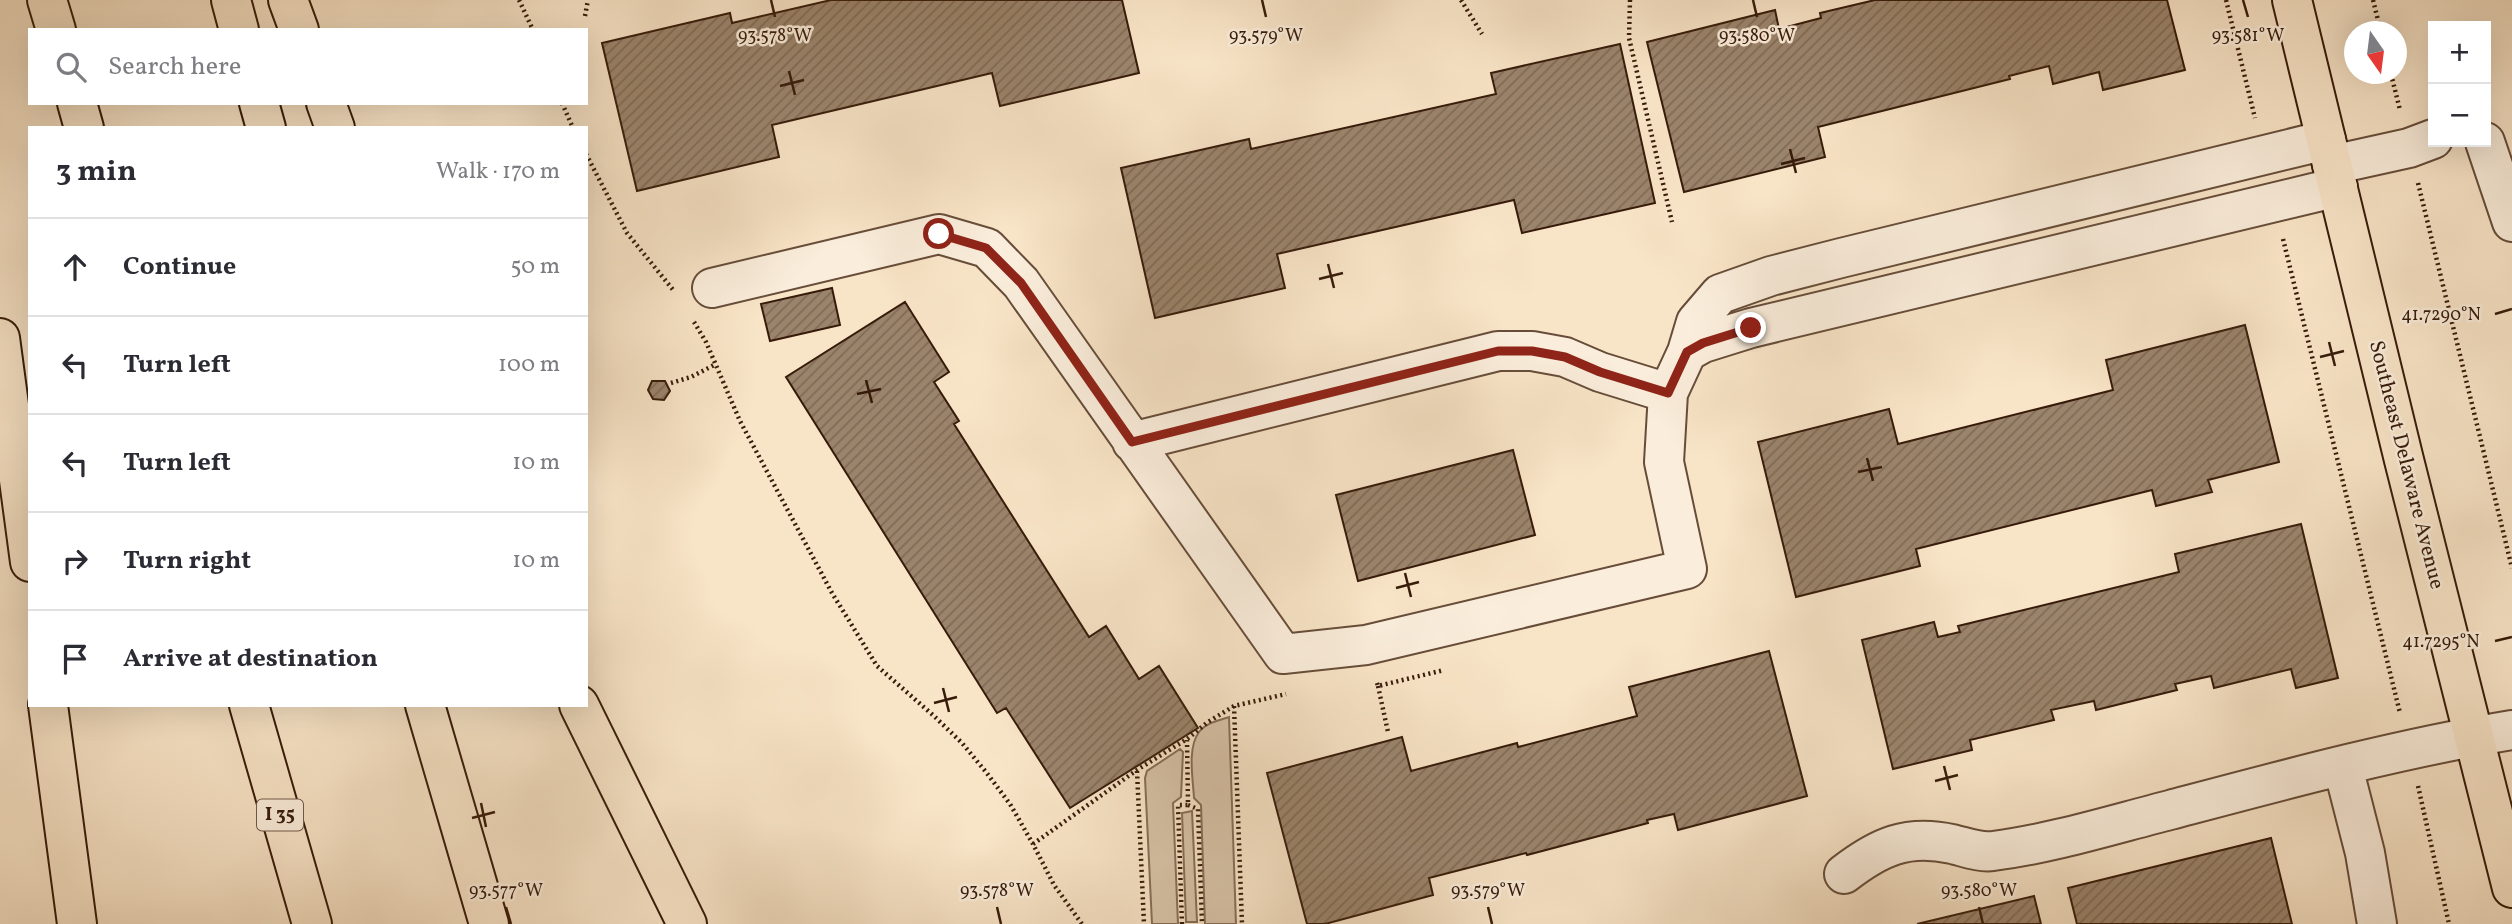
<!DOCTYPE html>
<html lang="en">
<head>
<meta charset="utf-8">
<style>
	:root { --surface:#fff; --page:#f2f2f3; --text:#2b2b33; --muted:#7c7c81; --line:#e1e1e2 }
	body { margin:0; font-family:Vollkorn,serif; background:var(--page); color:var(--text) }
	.controls { position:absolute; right:21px; top:21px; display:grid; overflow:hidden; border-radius:0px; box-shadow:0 7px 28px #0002 }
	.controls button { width:63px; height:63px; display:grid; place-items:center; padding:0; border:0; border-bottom:2px solid var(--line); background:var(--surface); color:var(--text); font:35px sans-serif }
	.compass { position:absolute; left:2344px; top:21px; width:63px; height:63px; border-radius:50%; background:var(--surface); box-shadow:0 7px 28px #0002; rotate:166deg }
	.stop { position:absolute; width:21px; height:21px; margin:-16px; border:5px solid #8f2418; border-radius:50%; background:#fff }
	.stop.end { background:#8f2418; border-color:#fff; box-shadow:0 2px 7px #0008 }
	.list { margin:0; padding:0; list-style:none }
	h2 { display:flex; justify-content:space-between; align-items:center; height:91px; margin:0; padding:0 28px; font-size:30px }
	h2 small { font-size:23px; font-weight:400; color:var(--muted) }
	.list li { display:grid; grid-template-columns:46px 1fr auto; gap:21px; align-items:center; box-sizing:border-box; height:98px; padding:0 28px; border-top:2px solid var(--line) }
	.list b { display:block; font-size:26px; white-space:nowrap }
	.list em { font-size:23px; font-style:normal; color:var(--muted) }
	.icon { flex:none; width:38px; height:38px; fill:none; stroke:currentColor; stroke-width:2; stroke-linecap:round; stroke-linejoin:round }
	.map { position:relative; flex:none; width:2512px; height:924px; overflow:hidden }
	.search { position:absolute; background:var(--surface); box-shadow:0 7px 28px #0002; left:28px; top:28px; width:560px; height:77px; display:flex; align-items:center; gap:18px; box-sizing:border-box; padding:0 24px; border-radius:0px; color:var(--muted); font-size:26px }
	.panel { position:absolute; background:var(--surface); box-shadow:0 7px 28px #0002; left:28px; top:126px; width:560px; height:581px; border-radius:0px }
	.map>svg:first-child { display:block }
	.green { fill:#d7c2a7; stroke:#876e58; stroke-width:2 }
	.building { fill:url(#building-hatch); stroke:#371b0a; stroke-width:2 }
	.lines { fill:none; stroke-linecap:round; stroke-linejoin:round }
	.minor-casing { stroke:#674d39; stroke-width:42 }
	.major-casing { stroke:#371b0a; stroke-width:42 }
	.highway-casing { stroke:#371b0a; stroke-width:42 }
	.path { stroke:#371b0a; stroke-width:4.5; stroke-dasharray:2 3.5; stroke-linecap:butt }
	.minor { stroke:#faeddb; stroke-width:38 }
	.major { stroke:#f8e4c7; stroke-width:38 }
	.highway { stroke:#f8e4c7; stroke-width:38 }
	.route { stroke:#8f2418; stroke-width:9 }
	.ticks { fill:none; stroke:#371b0a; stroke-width:2.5 }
	.labels { text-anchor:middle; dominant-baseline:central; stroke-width:5; stroke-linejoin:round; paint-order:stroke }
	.shield { fill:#faeddb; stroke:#725a49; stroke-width:2 }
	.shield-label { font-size:19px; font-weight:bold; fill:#371b0a }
	.street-label { font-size:21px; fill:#371b0a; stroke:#faeddb }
	.ticks-label { font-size:18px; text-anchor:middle; fill:#371b0a; stroke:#faeddb; stroke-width:5; stroke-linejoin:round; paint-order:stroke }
</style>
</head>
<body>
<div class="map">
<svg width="2512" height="924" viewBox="0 0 2512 924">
	<defs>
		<pattern id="building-hatch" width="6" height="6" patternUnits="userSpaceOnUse" patternTransform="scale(1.75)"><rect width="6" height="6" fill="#9b846c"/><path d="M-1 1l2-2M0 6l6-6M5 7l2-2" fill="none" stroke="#7f6b57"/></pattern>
	</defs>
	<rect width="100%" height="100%" fill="#f8e4c7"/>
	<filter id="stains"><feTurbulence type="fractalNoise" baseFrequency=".00286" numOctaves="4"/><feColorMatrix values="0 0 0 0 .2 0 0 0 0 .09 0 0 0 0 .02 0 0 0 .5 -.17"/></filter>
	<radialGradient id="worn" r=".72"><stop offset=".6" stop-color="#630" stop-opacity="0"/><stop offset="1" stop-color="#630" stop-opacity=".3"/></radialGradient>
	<path class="green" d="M 1229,717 L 1236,924 L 1205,924 L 1201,805 L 1194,798 C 1193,779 1187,748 1199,732 C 1206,723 1219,720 1229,717 Z
		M 1180,749 L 1183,752 L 1181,797 L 1173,803 L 1178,924 L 1152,924 L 1145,778 L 1147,771 Z
		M 1192,811 L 1197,922 L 1186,922 L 1182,813 Z"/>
	<path class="building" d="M 831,0 L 1122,0 L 1139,73 L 1000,106 L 992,73 L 772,125 L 779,157 L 637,191 L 602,43 L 730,13 L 732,23 Z
		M 1875,0 L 2167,0 L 2185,70 L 2103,90 L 2099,72 L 2053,84 L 2049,66 L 2009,76 L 2010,79 L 1818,127 L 1825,157 L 1684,192 L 1647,42 L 1775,10 L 1779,29 L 1821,18 L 1820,13 Z
		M 1620,44 L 1655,203 L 1522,233 L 1514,200 L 1277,254 L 1285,288 L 1155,318 L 1121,168 L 1249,139 L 1251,149 L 1496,94 L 1491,73 Z
		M 832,288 L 840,325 L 770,341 L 761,304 Z
		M 905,302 L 949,372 L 934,382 L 959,421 L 954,424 L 1089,637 L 1106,626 L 1139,679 L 1159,666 L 1198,728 L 1070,808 L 1006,708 L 997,713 L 786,377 Z
		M 2245,325 L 2279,462 L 2208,480 L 2212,492 L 2156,506 L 2152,490 L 1916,549 L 1920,566 L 1796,597 L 1758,442 L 1889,409 L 1898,444 L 2113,390 L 2106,360 Z
		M 652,381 L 665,381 L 670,391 L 664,400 L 653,399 L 648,390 Z
		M 1513,450 L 1535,535 L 1358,581 L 1336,495 Z
		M 2301,524 L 2338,678 L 2296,688 L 2291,669 L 2214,688 L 2211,676 L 2175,684 L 2177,690 L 2096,710 L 2094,701 L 2051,710 L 2054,720 L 1970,740 L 1972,750 L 1893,769 L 1862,640 L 1934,622 L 1938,637 L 1960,632 L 1958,626 L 2179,572 L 2175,554 Z
		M 1769,651 L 1807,796 L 1678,830 L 1674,814 L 1647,820 L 1648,823 L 1527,855 L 1526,853 L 1429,878 L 1433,895 L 1325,924 L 1307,924 L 1267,773 L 1402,737 L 1411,771 L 1517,743 L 1518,747 L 1637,716 L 1629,687 Z
		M 2271,838 L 2292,924 L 2077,924 L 2068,888 Z
		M 2034,896 L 2041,924 L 1917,924 Z"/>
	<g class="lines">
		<g class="minor-casing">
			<path id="minor" d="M 2485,142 L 2512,222
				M 2332,165 L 2409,148 L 2433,139
				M 712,288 L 939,234 L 987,248 L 1021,283 L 1283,654 L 1366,645 L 1687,569 L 1664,462 L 1668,393 L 1600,372 L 1565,357 L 1532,351 L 1498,351 L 1132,442
				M 1687,352 L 1703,343 L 1751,328 L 2338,187
				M 1668,393 L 1687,352 L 1696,322 L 1720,294 L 1771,276 L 1841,258 L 2326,140
				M 2343,767 L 2365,853 L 2377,924
				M 1844,874 C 1879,847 1907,834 1952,844 C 1965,847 1980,853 1993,851 C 2054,843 2111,825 2170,810 C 2283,780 2397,749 2512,730"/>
		</g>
		<g class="major-casing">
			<path id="major" d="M 2292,0 L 2404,460 L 2512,888"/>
		</g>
		<g class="highway-casing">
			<path id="highway" d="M 47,0 L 56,30
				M 231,0 L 239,30
				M 288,0 L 299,30
				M 77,103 L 84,128
				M 259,103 L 266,128
				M 326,103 L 335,128
				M 0,338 L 30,562
				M 48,705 L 77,924
				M 249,705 L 312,924
				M 425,705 L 489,924
				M 579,705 L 687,924"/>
		</g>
		<path class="path" d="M 519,0 L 533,30
			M 1461,0 L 1482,34
			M 1630,0 L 1629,38 L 1672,222
			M 2226,0 L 2255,118
			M 2373,0 L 2381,32
			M 585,16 L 588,0
			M 2391,74 L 2400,110
			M 562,103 L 573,128
			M 586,154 L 627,233 L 674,291
			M 2418,183 L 2512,568
			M 2283,239 L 2400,713
			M 694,322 L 706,342 L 740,421 L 832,593 L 877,666 L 934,716 L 962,743 L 986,772 L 1010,804 L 1033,844 L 1054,885 L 1082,924
			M 671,383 L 691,377 L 716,364
			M 1377,683 L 1378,686 L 1444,670
			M 1378,686 L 1388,732
			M 1234,706 L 1242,924
			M 1137,771 L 1144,924
			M 2418,786 L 2449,924
			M 1188,805 L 1198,809 L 1202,924
			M 1033,844 L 1137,770 L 1187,739 L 1208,722 L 1234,706 L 1286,694
			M 1182,924 L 1178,805 L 1188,805 L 1187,740"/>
		<use href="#minor" class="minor"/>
		<use href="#major" class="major"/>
		<use href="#highway" class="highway"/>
	</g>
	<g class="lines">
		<path class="route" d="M 939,234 L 986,248 L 1021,283 L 1132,442 L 1498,351 L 1532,351 L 1565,357 L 1600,372 L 1668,393 L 1687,352 L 1703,343 L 1751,328"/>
	</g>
	<path class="ticks" d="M 771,0 L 775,17M 1262,0 L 1266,17M 1753,0 L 1757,17M 2243,0 L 2248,17M 789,71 L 795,95M 780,86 L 804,80M 1790,149 L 1796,173M 1781,164 L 1805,158M 1328,264 L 1334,288M 1319,279 L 1343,273M 2495,314 L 2512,309M 2329,342 L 2335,366M 2320,357 L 2344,351M 866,380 L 872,403M 857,394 L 881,389M 1867,458 L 1873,481M 1858,472 L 1882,467M 1405,573 L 1411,597M 1396,588 L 1419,582M 2495,641 L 2512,637M 943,688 L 949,712M 934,703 L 957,697M 1944,766 L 1950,790M 1935,781 L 1958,775M 481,803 L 486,827M 472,818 L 495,812M 506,907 L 511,924M 997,907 L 1001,924M 1488,907 L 1492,924M 1979,907 L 1983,924"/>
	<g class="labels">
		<rect class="shield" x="257" y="799.5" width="46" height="31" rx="5"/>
		<g class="shield-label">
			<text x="280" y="815">I 35</text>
		</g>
		<g class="street-label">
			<text transform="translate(2406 465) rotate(76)">Southeast Delaware Avenue</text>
		</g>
	</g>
	<g class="ticks-label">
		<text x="775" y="41">93.578°W</text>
		<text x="1266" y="41">93.579°W</text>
		<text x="1757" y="41">93.580°W</text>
		<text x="2248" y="41">93.581°W</text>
		<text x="2441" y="320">41.7290°N</text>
		<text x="2441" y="647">41.7295°N</text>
		<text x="506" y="896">93.577°W</text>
		<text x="997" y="896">93.578°W</text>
		<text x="1488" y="896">93.579°W</text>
		<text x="1979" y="896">93.580°W</text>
	</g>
	<rect width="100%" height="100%" filter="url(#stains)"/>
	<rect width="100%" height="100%" fill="url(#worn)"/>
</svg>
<div class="controls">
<button>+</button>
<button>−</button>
</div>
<svg class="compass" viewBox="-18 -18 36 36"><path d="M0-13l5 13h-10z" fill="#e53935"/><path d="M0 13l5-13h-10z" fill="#7c7c81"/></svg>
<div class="stop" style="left:939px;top:234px"></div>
<div class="stop end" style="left:1751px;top:328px"></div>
<div class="search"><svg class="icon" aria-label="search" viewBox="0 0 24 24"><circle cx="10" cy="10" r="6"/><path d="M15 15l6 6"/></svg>Search here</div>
<section class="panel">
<h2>3 min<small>Walk · 170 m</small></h2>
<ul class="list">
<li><svg class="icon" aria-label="ahead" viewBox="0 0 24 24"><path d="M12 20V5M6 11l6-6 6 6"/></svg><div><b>Continue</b></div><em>50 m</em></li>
<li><svg class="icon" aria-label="left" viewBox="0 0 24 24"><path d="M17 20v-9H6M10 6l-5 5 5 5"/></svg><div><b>Turn left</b></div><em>100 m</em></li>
<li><svg class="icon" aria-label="left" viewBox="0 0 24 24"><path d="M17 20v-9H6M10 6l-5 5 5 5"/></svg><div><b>Turn left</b></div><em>10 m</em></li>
<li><svg class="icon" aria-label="right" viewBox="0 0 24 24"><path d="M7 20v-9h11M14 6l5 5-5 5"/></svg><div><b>Turn right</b></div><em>10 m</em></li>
<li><svg class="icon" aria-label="arrive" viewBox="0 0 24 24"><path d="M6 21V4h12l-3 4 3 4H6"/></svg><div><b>Arrive at destination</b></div></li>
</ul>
</section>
</div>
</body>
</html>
